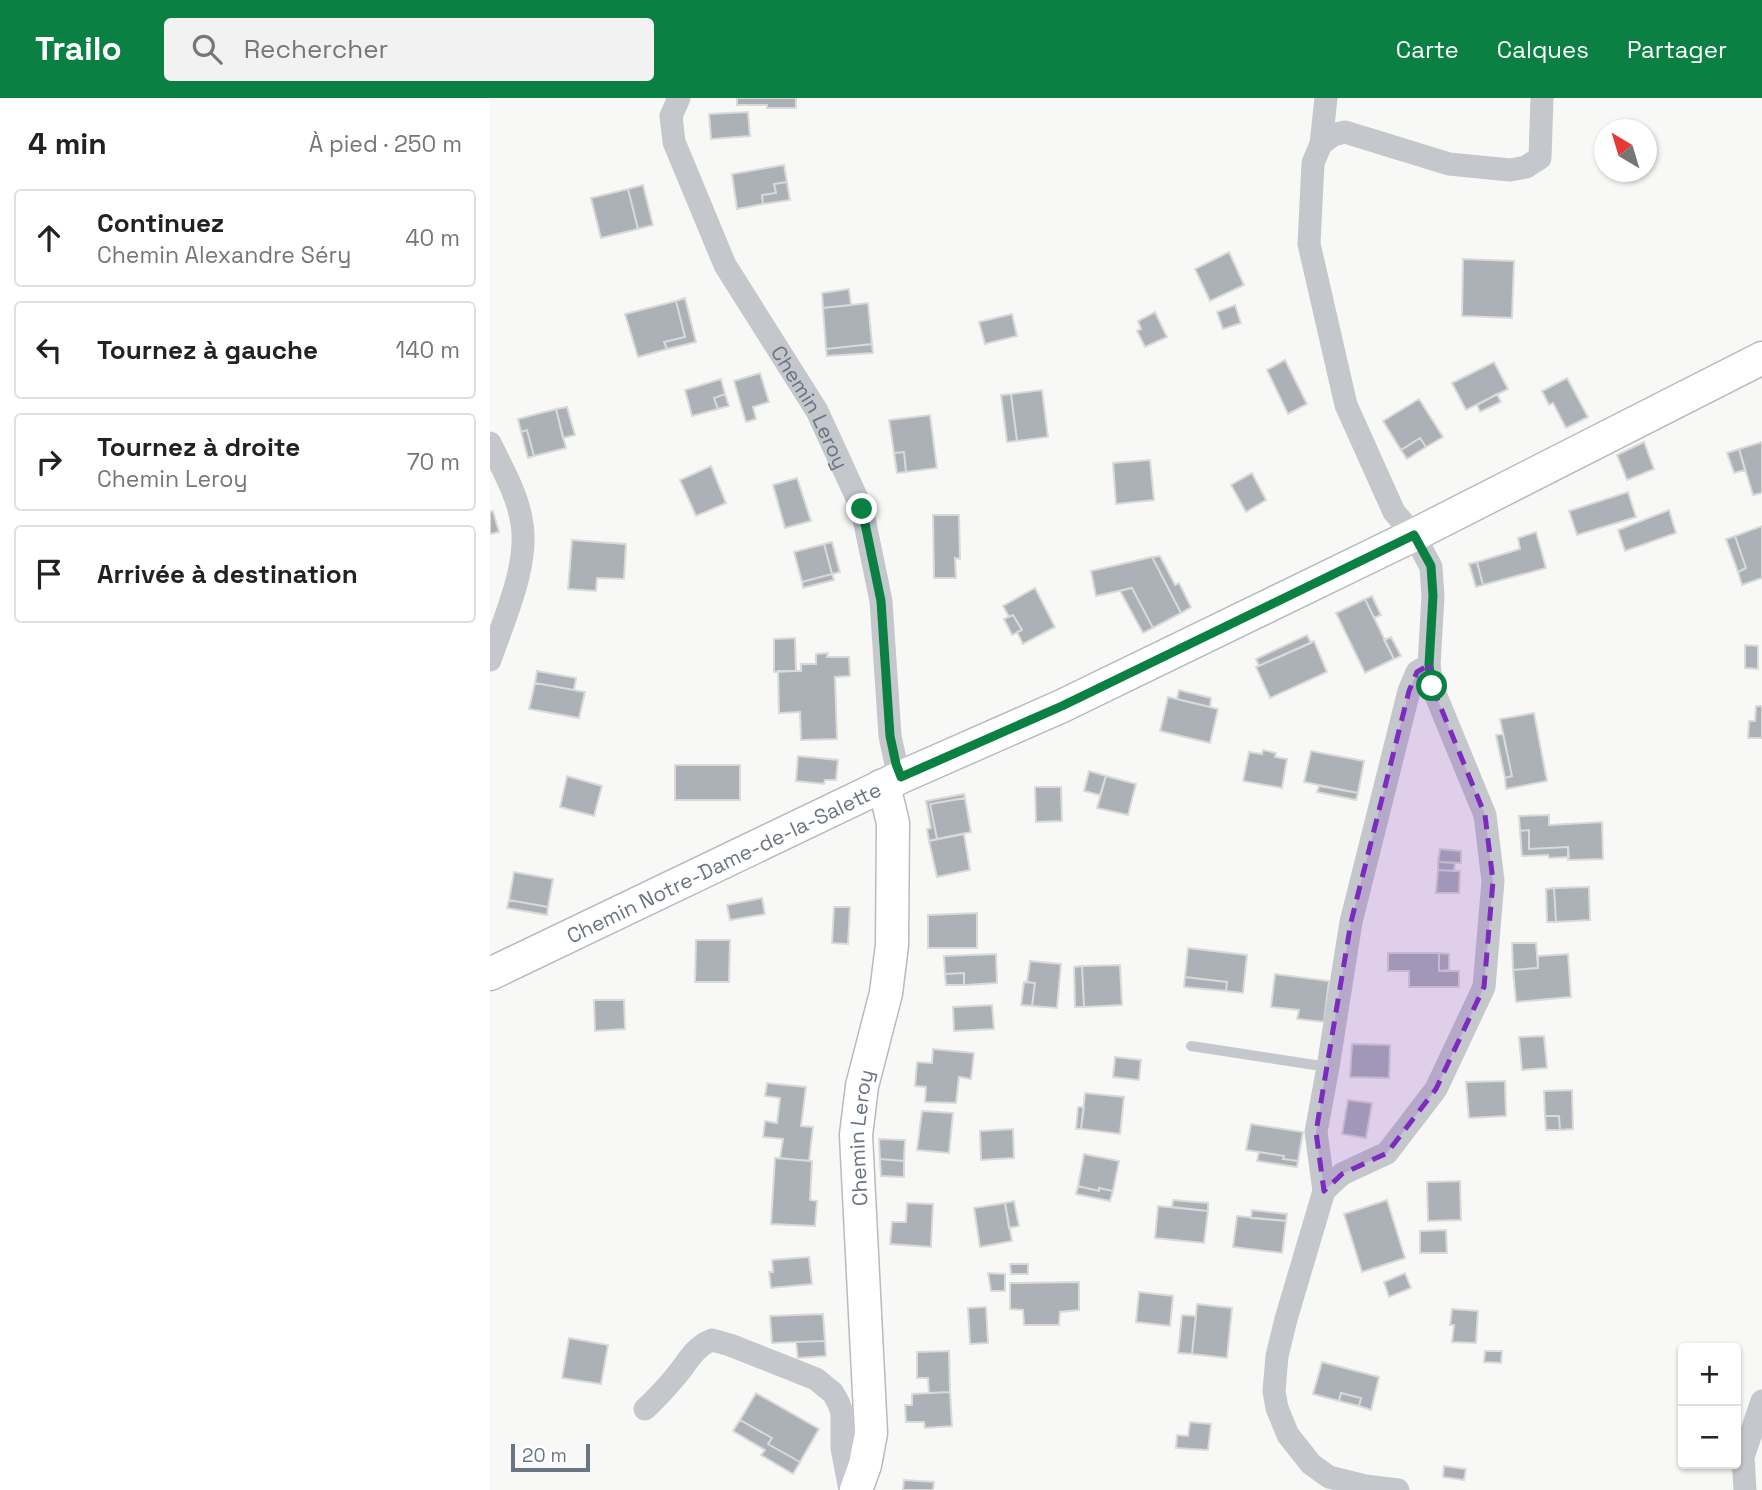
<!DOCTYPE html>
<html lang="fr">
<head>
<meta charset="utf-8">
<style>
	:root { --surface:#fff; --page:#f2f2f2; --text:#222; --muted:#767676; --line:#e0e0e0; --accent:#0b8043 }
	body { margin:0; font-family:"Space Grotesk",sans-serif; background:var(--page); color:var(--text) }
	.controls { position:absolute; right:21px; bottom:21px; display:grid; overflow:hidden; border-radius:7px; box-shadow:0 2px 5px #0004 }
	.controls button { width:63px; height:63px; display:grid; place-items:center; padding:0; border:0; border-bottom:2px solid var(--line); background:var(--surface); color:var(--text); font:35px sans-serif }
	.compass { position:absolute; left:1104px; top:21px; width:63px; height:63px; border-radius:50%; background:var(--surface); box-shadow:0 2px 5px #0004; rotate:322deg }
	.scale { position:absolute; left:21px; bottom:18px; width:79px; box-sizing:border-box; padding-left:7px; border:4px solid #6a7584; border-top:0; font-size:19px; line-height:24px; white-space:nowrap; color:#6a7584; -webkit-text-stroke:5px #fff; paint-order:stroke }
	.stop { position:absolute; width:21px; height:21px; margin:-16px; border:5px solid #0b8043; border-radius:50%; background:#fff }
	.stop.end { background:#0b8043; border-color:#fff; box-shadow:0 2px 7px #0008 }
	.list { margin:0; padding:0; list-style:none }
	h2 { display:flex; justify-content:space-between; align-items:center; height:91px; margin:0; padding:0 28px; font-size:30px }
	h2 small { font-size:23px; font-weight:400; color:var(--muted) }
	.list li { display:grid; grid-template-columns:46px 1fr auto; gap:21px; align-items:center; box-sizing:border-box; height:98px; margin:0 14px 14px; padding:0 14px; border:2px solid var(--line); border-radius:7px }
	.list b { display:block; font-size:26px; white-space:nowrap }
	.list p { margin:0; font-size:23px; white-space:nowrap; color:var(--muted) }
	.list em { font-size:23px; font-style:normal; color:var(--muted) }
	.icon { flex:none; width:38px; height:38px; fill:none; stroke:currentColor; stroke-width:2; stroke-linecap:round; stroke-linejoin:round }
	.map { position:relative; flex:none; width:1272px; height:1392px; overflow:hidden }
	header { display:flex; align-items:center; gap:42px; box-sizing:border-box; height:98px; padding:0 35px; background:var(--accent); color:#fff }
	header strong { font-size:33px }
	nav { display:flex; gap:38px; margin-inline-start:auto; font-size:24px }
	.search { width:490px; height:63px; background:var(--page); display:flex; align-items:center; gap:18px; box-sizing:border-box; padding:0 24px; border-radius:7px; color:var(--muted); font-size:26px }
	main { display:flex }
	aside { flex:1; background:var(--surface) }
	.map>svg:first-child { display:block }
	.building { fill:#acb1b8; stroke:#dadad8; stroke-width:2 }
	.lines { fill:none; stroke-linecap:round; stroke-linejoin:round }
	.secondary-casing { stroke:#b7babf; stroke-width:35 }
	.lane { stroke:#c4c7cb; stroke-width:10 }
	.street { stroke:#c4c7cb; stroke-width:23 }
	.secondary { stroke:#fff; stroke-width:32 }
	.route { stroke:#0b8043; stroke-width:9 }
	.marked { fill:#7b2cbf; fill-opacity:0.2; stroke:#7b2cbf; stroke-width:5; stroke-dasharray:14 9; stroke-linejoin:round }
	.labels { text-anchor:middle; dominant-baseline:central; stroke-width:7; stroke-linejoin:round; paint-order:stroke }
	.street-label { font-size:21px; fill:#6a7584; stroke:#fff }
</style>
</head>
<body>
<header>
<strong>Trailo</strong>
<div class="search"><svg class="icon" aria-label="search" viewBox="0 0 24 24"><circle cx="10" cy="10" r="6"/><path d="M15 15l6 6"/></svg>Rechercher</div>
<nav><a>Carte</a><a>Calques</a><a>Partager</a></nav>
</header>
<main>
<aside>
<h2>4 min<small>À pied · 250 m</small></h2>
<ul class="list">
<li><svg class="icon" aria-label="ahead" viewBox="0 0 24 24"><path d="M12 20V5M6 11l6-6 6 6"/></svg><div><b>Continuez</b><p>Chemin Alexandre Séry</p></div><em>40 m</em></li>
<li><svg class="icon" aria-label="left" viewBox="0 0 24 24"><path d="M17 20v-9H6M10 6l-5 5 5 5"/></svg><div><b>Tournez à gauche</b></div><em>140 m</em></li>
<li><svg class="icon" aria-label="right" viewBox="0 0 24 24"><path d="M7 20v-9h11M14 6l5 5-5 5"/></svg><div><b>Tournez à droite</b><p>Chemin Leroy</p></div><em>70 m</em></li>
<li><svg class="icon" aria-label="arrive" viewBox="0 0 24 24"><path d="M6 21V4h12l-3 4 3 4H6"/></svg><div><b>Arrivée à destination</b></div></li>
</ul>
</aside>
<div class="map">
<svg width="1272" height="1392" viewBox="0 0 1272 1392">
	<rect width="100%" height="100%" fill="#f8f8f6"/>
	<path class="building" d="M 247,0 L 306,0 L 306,10 L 277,10 L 277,7 L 247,7 Z
		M 258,14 L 260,38 L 221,41 L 219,16 Z
		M 294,67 L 297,84 L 284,86 L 286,95 L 272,97 L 273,106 L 247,111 L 242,76 Z
		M 297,84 L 300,102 L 273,106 L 272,97 L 286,95 L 284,86 Z
		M 153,87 L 163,127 L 148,131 L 138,91 Z
		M 138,91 L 148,131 L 111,140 L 101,100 Z
		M 739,154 L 754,187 L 720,203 L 705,171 Z
		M 973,161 L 1024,163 L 1022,220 L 972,218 Z
		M 359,191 L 361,207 L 333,210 L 332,195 Z
		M 195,200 L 206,244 L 177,251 L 174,244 L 195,239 L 186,203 Z
		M 186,203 L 195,239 L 174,244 L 177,251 L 148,259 L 135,216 Z
		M 378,205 L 382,246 L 336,251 L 333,210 Z
		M 745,207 L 751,225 L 733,231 L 727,214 Z
		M 665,214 L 677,239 L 655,249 L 647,233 L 651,231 L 648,223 Z
		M 522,216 L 527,238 L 495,246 L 489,224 Z
		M 382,246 L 383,255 L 337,258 L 336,251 Z
		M 795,262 L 817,306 L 798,316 L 777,272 Z
		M 1004,264 L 1018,291 L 976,312 L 962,285 Z
		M 270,275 L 279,304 L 263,309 L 266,321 L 256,324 L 244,283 Z
		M 1077,280 L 1098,319 L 1076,330 L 1063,305 L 1059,307 L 1052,293 Z
		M 231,281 L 235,296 L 224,300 L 228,311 L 202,318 L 195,292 Z
		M 552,292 L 558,339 L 527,343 L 521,296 Z
		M 235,296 L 239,308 L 228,311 L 224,300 Z
		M 521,296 L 527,343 L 517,344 L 511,297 Z
		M 1007,296 L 1011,304 L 990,314 L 987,307 Z
		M 929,301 L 953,339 L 936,349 L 930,340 L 911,352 L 893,323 Z
		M 77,309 L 85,337 L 73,340 L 66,311 Z
		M 66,311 L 76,350 L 44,358 L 37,332 L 31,334 L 28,321 Z
		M 440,317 L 447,370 L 416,374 L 414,354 L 404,355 L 399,322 Z
		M 37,332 L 44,358 L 38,360 L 31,334 Z
		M 930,340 L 936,349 L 917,361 L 911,352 Z
		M 1154,344 L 1164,371 L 1137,382 L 1127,357 Z
		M 1272,344 L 1272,395 L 1263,397 L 1249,351 Z
		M 1249,351 L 1255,372 L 1244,375 L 1237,355 Z
		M 414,354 L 416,374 L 407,375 L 404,355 Z
		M 660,362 L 664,402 L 626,406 L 623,365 Z
		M 221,368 L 236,405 L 206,418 L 190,382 Z
		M 762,375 L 776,402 L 756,414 L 741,387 Z
		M 307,380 L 321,423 L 295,430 L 283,387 Z
		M 1138,394 L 1146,419 L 1087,437 L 1079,413 Z
		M 1179,412 L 1186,435 L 1135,453 L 1128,432 Z
		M 3,413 L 9,434 L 0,436 L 0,414 Z
		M 443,417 L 469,417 L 470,461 L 465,460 L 466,480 L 444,480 Z
		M 1272,428 L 1272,480 L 1252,487 L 1248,474 L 1256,470 L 1245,438 Z
		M 1046,434 L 1056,470 L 993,487 L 987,464 L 1030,451 L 1028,440 Z
		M 1245,438 L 1256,470 L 1248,474 L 1236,441 Z
		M 82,442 L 136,446 L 134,481 L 107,480 L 106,493 L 78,491 Z
		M 342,444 L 350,474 L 342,476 L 334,446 Z
		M 334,446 L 342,476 L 312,484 L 304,454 Z
		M 670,458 L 685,487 L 689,485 L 701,509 L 691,515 L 662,459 Z
		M 662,459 L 691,515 L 663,530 L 642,490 L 606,498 L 601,473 Z
		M 987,464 L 993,487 L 986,489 L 979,466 Z
		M 342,476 L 344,482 L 313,490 L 312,484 Z
		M 545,490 L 565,529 L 533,546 L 527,534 L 532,532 L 523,517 L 519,519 L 513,508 Z
		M 642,490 L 663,530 L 653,535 L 630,493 Z
		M 882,498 L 891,517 L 884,520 L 875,501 Z
		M 875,501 L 904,561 L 875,575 L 846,515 Z
		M 523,517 L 532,532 L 522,537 L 514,521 Z
		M 817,537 L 821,545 L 769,568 L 766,561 Z
		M 901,539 L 911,558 L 904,561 L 894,542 Z
		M 305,540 L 306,573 L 284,574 L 284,541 Z
		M 824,543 L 837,574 L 780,600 L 766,569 Z
		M 1255,547 L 1268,548 L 1268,571 L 1255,570 Z
		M 338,555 L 337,559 L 359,559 L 360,578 L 345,579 L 347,641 L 311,642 L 310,614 L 289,615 L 288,573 L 311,573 L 311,566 L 326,566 L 326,556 Z
		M 47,573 L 86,580 L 84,592 L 45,585 Z
		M 45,585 L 95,594 L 89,620 L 39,611 Z
		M 689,592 L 721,600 L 720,609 L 687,601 Z
		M 678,599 L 728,611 L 720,645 L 670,633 Z
		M 1266,608 L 1272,608 L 1272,640 L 1258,640 L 1259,623 L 1265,623 Z
		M 1044,615 L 1057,683 L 1016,691 L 1015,680 L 1022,678 L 1010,621 Z
		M 1013,636 L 1022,678 L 1015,680 L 1006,637 Z
		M 773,652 L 786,655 L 785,659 L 797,661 L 792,690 L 753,683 L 759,654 L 772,656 Z
		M 821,653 L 874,663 L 868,695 L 814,684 Z
		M 308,658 L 348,662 L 346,682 L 335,682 L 334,686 L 306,683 Z
		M 185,667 L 250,667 L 250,702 L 185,702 Z
		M 599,673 L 616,678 L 610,697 L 594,693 Z
		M 77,678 L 112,688 L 104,718 L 70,709 Z
		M 616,678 L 646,686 L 638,717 L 607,710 Z
		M 829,688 L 868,695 L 866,702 L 827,694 Z
		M 545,689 L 571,689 L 572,723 L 546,724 Z
		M 474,696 L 475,700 L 440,706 L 447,741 L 439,743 L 437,731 L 441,730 L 436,703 Z
		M 475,700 L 481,734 L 447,741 L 440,706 Z
		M 1059,717 L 1059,727 L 1112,724 L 1113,761 L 1078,762 L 1078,749 L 1039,751 L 1039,732 L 1030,733 L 1029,718 Z
		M 1039,732 L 1039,751 L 1078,749 L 1079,759 L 1059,760 L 1058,757 L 1032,758 L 1030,733 Z
		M 474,736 L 480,772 L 447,779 L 439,743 Z
		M 950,751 L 971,753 L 971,765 L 948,764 Z
		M 948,764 L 965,765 L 964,773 L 948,772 Z
		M 948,772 L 970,773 L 969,795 L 946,795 Z
		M 24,774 L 63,781 L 58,809 L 19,802 Z
		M 1099,789 L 1100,822 L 1066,824 L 1064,790 Z
		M 1064,790 L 1066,824 L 1057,824 L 1056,791 Z
		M 272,800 L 275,816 L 240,822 L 237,807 Z
		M 19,802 L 58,809 L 57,817 L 17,810 Z
		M 344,809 L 360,809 L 358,846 L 342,845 Z
		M 487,815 L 487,850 L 438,850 L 438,817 Z
		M 206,842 L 240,842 L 239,884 L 205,884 Z
		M 1022,845 L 1046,845 L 1048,870 L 1023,872 Z
		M 698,850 L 757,857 L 753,895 L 736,893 L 737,884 L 695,879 Z
		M 898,855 L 949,855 L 949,873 L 969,873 L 969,889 L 919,889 L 919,873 L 898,873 Z
		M 949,855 L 959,856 L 959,872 L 949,873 Z
		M 506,856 L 507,885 L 474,887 L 474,875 L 455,876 L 454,858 Z
		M 1078,856 L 1081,899 L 1026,904 L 1023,872 L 1048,870 L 1048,858 Z
		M 540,863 L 571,866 L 567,910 L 542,908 L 545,885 L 537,884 Z
		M 630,867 L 632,907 L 594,909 L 592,868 Z
		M 592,868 L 594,909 L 585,909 L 584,869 Z
		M 474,875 L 474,887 L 456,887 L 455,876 Z
		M 785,876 L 839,883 L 834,924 L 807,921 L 809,912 L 781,909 Z
		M 695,879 L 737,884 L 736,893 L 694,889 Z
		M 534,884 L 545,885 L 542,908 L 531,907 Z
		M 104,902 L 134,902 L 135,931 L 105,933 Z
		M 502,907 L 504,931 L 464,933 L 463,909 Z
		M 1054,938 L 1057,970 L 1032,972 L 1029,939 Z
		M 862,946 L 900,947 L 899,980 L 860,979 Z
		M 443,951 L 484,955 L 481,981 L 469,979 L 466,1005 L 435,1004 L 436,989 L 425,988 L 427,964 L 442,965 Z
		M 625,959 L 651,962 L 649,982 L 623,979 Z
		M 1015,983 L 1016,1018 L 979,1020 L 976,984 Z
		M 277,985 L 316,989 L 311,1028 L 323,1029 L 319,1063 L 290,1060 L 293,1041 L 273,1039 L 275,1023 L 287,1025 L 290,1000 L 275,998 Z
		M 1082,992 L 1083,1031 L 1070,1032 L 1069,1018 L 1055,1018 L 1054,993 Z
		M 595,995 L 634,999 L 630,1036 L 591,1031 Z
		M 858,1002 L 882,1005 L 876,1040 L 852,1036 Z
		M 588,1009 L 594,1009 L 591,1031 L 586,1031 Z
		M 432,1013 L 463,1015 L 459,1055 L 427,1052 Z
		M 1055,1018 L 1069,1018 L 1070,1032 L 1056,1032 Z
		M 761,1026 L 813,1034 L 808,1063 L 793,1061 L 794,1058 L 756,1052 Z
		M 523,1031 L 524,1060 L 491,1062 L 490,1033 Z
		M 389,1041 L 415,1042 L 414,1063 L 390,1061 Z
		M 769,1054 L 794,1058 L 793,1061 L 808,1063 L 807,1069 L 767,1063 Z
		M 594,1056 L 629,1063 L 623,1093 L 609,1090 L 609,1093 L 588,1088 Z
		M 285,1060 L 322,1063 L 320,1102 L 327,1103 L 325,1128 L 281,1126 Z
		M 390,1061 L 414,1063 L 414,1079 L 391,1078 Z
		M 970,1083 L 971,1122 L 938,1123 L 937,1084 Z
		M 588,1088 L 609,1093 L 609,1090 L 623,1093 L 620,1103 L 586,1096 Z
		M 683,1102 L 718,1105 L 718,1113 L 682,1109 Z
		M 897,1102 L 915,1160 L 872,1174 L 854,1116 Z
		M 524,1103 L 529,1128 L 519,1130 L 515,1105 Z
		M 417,1105 L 443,1106 L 441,1149 L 400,1146 L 402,1124 L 416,1124 Z
		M 515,1105 L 522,1143 L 490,1149 L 484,1110 Z
		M 668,1108 L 718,1113 L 714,1145 L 665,1140 Z
		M 762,1112 L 797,1116 L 796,1123 L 761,1120 Z
		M 747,1118 L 796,1123 L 792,1155 L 743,1149 Z
		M 956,1132 L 957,1155 L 930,1155 L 930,1133 Z
		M 319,1159 L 322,1186 L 281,1190 L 279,1174 L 283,1174 L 282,1162 Z
		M 520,1166 L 538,1166 L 538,1176 L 521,1176 Z
		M 498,1175 L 515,1176 L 515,1193 L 501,1193 Z
		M 915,1175 L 921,1190 L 899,1199 L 894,1184 Z
		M 589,1184 L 589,1212 L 570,1214 L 569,1227 L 534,1227 L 533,1212 L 520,1211 L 520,1185 Z
		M 649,1194 L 683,1198 L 680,1228 L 646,1224 Z
		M 707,1206 L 742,1210 L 737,1260 L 702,1256 Z
		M 496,1209 L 498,1245 L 480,1246 L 478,1210 Z
		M 962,1211 L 988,1213 L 986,1245 L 962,1244 L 964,1227 L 960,1227 Z
		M 333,1216 L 335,1243 L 282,1245 L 280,1218 Z
		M 692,1217 L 706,1218 L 702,1256 L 688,1255 Z
		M 79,1240 L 118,1247 L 111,1286 L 72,1280 Z
		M 335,1243 L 336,1258 L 308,1260 L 306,1244 Z
		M 459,1253 L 460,1294 L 439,1295 L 438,1280 L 427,1280 L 427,1254 Z
		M 995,1253 L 1012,1253 L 1011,1265 L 994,1264 Z
		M 832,1264 L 889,1279 L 881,1312 L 869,1308 L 871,1300 L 851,1295 L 849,1303 L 823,1296 Z
		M 460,1294 L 462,1328 L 435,1330 L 434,1324 L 416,1324 L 415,1307 L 422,1307 L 422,1296 Z
		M 266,1295 L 329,1331 L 310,1364 L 278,1346 L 282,1340 L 250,1322 Z
		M 851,1295 L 871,1300 L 869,1308 L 849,1303 Z
		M 250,1322 L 282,1340 L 278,1346 L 310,1364 L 303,1376 L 271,1357 L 275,1352 L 243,1333 Z
		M 700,1324 L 721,1326 L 718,1352 L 686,1350 L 687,1337 L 698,1338 Z
		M 954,1368 L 976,1371 L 974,1382 L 953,1379 Z
		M 414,1382 L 444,1384 L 443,1392 L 413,1392 Z"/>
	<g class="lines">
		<g class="secondary-casing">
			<g id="secondary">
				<path id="s2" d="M 0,876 L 411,679 L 572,608 L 924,437 L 1272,260"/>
				<path id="s3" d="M 366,1392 L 375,1367 L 381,1335 L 366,1037 L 372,988 L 396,895 L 402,847 L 403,725 L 397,700 L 391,688"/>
			</g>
		</g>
		<path class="lane" d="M 701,948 L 838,969"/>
		<g class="street">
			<path id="s1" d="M 189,0 L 181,18 L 184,44 L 235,167 L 327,313 L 372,411 L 391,503 L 400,638 L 406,666 L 411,679"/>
			<path d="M 831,46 L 836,0"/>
			<path d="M 0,345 C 12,370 26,394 31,420 C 41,463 14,521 0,562"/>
			<path d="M 834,1093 L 826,1034 L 838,969 L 861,824 L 919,593 L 927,574 L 939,567"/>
			<path d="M 155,1311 C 166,1301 176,1290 186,1278 C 197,1265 205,1248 222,1242 L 240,1247 L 326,1281 L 343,1295 L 349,1306 L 352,1315 L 352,1350 L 360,1392"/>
			<path d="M 908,1392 L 875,1388 L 839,1379 L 821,1366 L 798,1337 L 787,1310 L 784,1293 L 787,1258 L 796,1221 L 834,1093 L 852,1076 L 897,1055 L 946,991 L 994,889 L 1003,783 L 995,717 L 942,588 L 939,567 L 943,498 L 941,469 L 924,437 L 904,414 L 856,307 L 819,146 L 823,65 L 831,46 L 843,37 L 855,34 L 959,66 L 1020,72 L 1036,69 L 1050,60 L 1052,0"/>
			<path d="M 1255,1392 L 1253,1359 L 1272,1303"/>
		</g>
		<use href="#secondary" class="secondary"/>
	</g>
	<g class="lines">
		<path class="route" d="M 372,411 L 391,503 L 400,638 L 406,666 L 411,679 L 572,608 L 924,437 L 941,468 L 943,498 L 939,567 L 942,588"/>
	</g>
	<path class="marked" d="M 939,567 L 942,588 L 995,717 L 1003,783 L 994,889 L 946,991 L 897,1055 L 852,1076 L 834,1093 L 826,1034 L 861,824 L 919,593 L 927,574 Z"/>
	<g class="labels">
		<g class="street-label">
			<text stroke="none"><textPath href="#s1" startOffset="345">Chemin Leroy</textPath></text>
			<text stroke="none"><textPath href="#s2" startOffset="259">Chemin Notre-Dame-de-la-Salette</textPath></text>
			<text stroke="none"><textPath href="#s3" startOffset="355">Chemin Leroy</textPath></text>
		</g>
	</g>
</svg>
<div class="controls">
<button>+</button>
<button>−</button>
</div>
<svg class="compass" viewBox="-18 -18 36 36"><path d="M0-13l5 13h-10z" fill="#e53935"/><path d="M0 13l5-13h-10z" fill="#767676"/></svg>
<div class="scale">20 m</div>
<div class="stop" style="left:942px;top:588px"></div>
<div class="stop end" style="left:372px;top:411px"></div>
</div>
</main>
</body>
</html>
